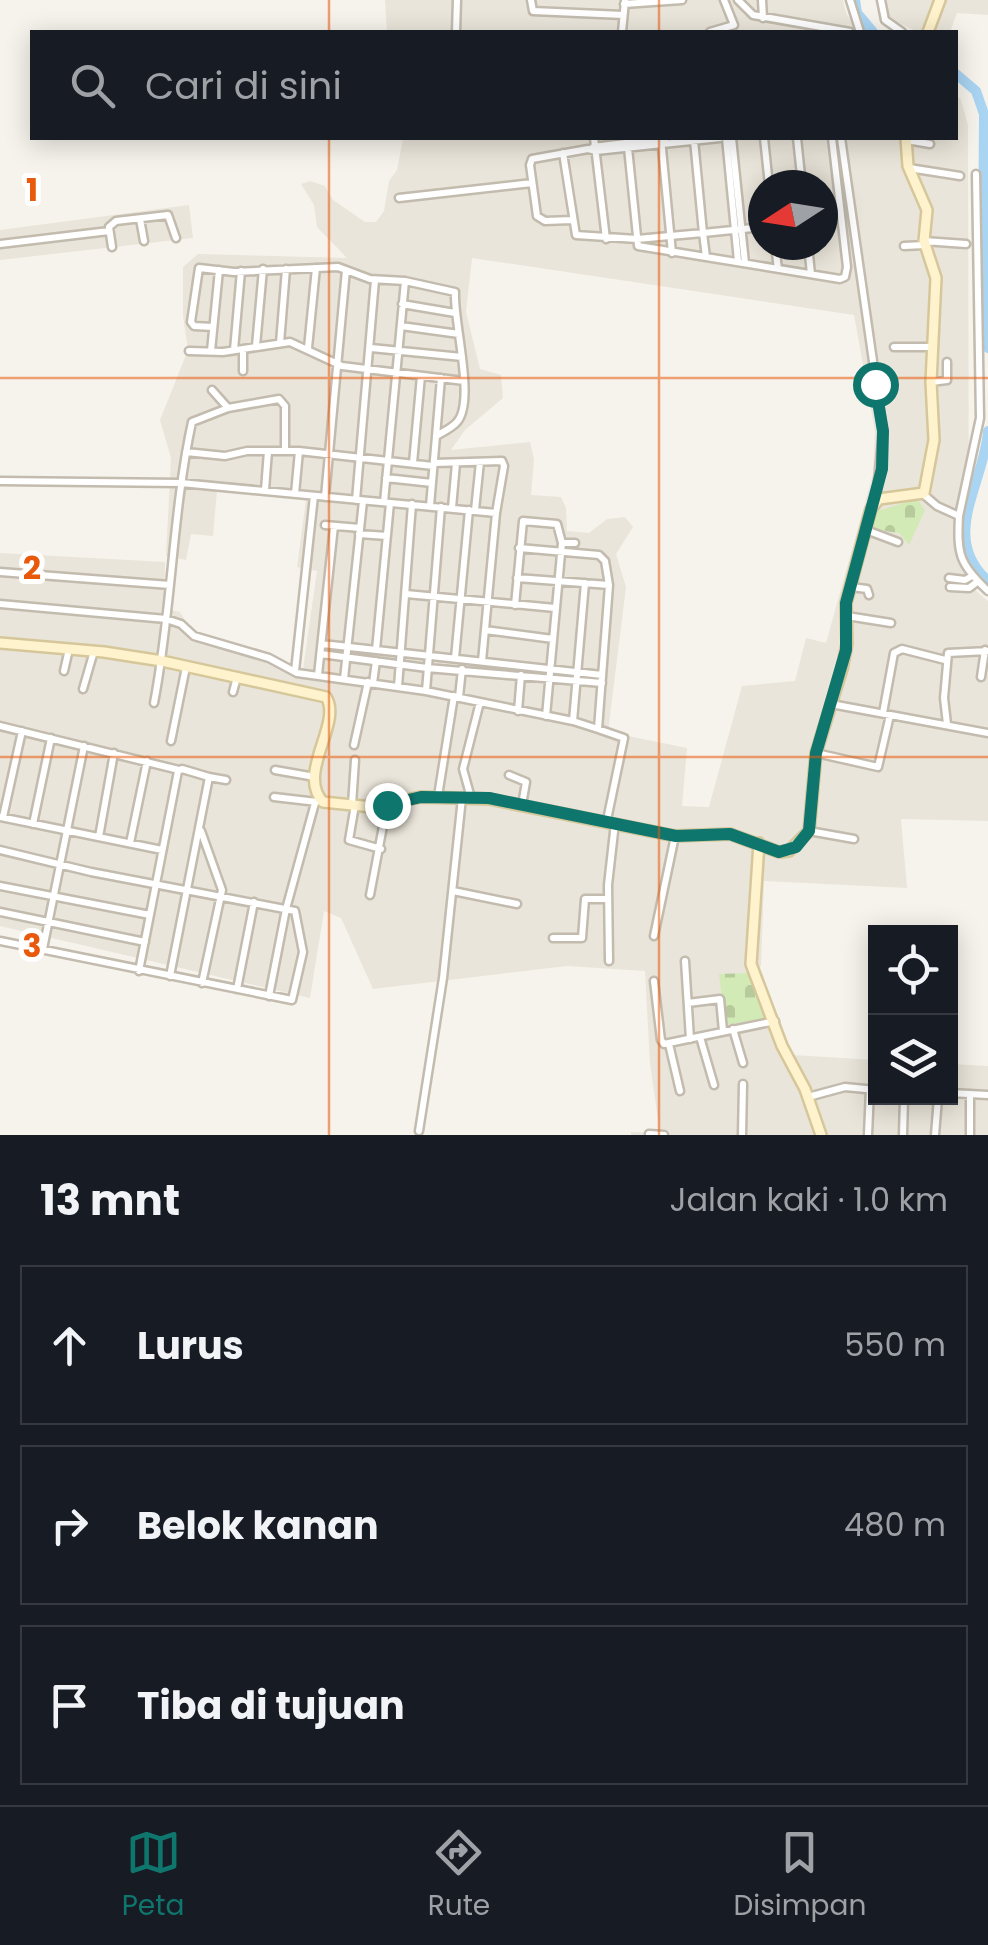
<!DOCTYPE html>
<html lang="id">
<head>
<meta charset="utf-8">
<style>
	:root { --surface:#171b24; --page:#20242c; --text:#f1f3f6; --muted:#9ea1a6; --line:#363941; --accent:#0f766e }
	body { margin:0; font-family:Poppins,sans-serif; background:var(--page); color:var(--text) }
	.controls { position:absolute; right:30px; bottom:30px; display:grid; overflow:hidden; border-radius:0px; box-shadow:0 5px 25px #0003 }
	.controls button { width:90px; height:90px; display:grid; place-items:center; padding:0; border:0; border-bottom:2px solid var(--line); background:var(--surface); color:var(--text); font:50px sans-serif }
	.compass { position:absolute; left:748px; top:170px; width:90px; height:90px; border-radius:50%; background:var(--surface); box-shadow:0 5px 25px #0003; rotate:258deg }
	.stop { position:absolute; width:30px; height:30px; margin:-22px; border:8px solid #0f766e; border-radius:50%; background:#fff }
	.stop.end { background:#0f766e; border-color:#fff; box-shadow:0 2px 10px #0008 }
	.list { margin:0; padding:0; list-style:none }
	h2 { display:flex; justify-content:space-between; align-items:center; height:130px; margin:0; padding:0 40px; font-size:42px }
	h2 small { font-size:32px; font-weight:400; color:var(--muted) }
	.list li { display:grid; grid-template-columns:65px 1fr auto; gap:30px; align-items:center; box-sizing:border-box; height:160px; margin:0 20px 20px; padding:0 20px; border:2px solid var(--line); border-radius:0px }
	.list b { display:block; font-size:38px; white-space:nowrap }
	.list em { font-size:32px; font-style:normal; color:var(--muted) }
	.icon { flex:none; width:55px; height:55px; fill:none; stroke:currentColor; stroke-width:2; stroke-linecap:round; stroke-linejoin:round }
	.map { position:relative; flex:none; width:988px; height:1135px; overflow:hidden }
	.search { position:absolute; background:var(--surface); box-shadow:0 5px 25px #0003; left:30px; right:30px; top:30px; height:110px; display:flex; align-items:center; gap:25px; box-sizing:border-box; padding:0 35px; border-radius:0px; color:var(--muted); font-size:38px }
	.sheet { height:670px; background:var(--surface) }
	nav { display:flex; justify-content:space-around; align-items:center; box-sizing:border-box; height:140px; border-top:2px solid var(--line); background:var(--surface); font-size:28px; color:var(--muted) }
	nav a { display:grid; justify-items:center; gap:5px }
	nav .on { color:var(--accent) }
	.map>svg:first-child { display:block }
	.residential { fill:#eae5da; fill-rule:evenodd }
	.cemetery { fill:url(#cemetery-stones) }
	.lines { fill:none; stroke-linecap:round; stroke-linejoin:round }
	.river { stroke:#a9d4f2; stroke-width:10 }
	.street-casing { stroke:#c2bbae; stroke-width:11 }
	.secondary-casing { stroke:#d6c79b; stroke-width:14 }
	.street { stroke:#fff; stroke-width:6 }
	.secondary { stroke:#fff3cd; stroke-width:9 }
	.route { stroke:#0f766e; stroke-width:12 }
	.grid { fill:none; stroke:#e8590c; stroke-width:2.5; stroke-opacity:0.55 }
	.grid-label { font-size:32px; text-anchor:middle; font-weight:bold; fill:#e8590c; stroke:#fff; stroke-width:10; stroke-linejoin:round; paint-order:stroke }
</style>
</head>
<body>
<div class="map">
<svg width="988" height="1135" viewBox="0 0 988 1135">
	<defs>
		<pattern id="cemetery-stones" width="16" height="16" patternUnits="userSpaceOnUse" patternTransform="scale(2.5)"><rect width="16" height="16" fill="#d2eab5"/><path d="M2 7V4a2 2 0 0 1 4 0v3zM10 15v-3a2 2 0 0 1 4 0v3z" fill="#b6ca9c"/></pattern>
	</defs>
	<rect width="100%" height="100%" fill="#f6f3ec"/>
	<path class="residential" d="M 385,0 L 843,0 L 846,13 L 858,32 L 387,32 Z
		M 880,0 L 988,0 L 988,15 L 957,13 L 950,32 L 918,32 L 886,17 Z
		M 956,94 L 961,100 L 968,125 L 969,585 L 988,601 L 988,821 L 901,819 L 907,888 L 764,881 L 761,966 L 748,973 L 719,975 L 769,1018 L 785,1064 L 798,1067 L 793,1055 L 875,1060 L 876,1098 L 950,1098 L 951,1064 L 988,1066 L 988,1135 L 631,1135 L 631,1132 L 660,1133 L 650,1064 L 645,971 L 567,966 L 373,989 L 341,918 L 324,911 L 310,998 L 0,926 L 0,553 L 165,562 L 164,608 L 180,612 L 190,629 L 303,669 L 317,571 L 297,567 L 306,500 L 217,491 L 213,536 L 191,534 L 186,560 L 166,556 L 171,458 L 160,420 L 188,350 L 183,316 L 183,267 L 198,254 L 347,258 L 317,227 L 314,205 L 301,184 L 310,181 L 325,186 L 333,200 L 365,222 L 376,222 L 384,211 L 389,181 L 397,170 L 403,139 L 397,138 L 956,138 ZM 763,185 L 823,185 L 823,245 L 763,245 ZM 472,258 L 854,315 L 875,431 L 873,474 L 826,643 L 806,638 L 795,681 L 742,686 L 709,807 L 682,806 L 687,748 L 608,732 L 626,587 L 616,554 L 633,527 L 625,517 L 607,519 L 589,533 L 567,531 L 566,508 L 561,497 L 531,495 L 534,459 L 530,442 L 451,450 L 465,430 L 503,398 L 501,375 L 480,369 L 466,312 Z
		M 189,205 L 193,238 L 0,260 L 0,230 Z"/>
	<path class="cemetery" d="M 917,499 L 925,510 L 909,545 L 899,533 L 871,529 L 874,512 Z
		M 748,973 L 769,1018 L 725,1025 L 719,974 Z"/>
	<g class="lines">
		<path class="river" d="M 855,0 L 857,13 L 873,32
			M 956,74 L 976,91 L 984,114 L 983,266 L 988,348
			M 988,431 C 984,485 939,537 988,581"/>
		<g class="street-casing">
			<path id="street" d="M 531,0 L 533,11 L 623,15
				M 738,0 L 753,15 L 850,32
				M 762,0 L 763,18
				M 850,0 L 860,32
				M 881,0 L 885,20 L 902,32
				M 624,4 L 682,0
				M 456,32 L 457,0
				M 622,32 L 625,1
				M 710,32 L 734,25 L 724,0
				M 594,138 L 606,239
				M 627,138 L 638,246 L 706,257
				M 661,138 L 672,253
				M 726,138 L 738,261
				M 732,138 L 745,263
				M 764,138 L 769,185
				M 797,138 L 802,185
				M 841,138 L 883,431 L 876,500
				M 694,140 L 703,233 L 763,227
				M 907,140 L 930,144
				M 593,147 L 666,138
				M 563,153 L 576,235 L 637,239 L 703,233 L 706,257 L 840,279 L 845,277 L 847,267 L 832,138
				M 909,168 L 960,176
				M 399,198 L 532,183
				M 140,219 L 144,241
				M 572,220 L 545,221 L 537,216 L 530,165 L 532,159 L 588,149 L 596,151 L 720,138
				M 924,241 L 966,244
				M 0,244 L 109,231
				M 775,245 L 778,269
				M 808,245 L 811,274
				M 904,246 L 925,245
				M 112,247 L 109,227 L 116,221 L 168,215 L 176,238
				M 405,281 L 455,292 C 453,321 476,401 457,422 C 452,428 443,432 436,436
				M 402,304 L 455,313
				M 401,326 L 459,334
				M 213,327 L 194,326 L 191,322 L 199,268 L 234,272 L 338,267 L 370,279 L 405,281 L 384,502
				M 280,343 L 286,269
				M 256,346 L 263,269
				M 894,347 L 933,347
				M 308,348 L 316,268
				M 371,348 L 462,357
				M 234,350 L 241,271
				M 189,351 L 223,352 L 290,342 L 342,366 L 464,381
				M 211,351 L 219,270
				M 243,371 L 243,349
				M 931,382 L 947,380 L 947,362
				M 212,390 L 228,408
				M 186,452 L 225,456 L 247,451 L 299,451 L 433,466
				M 413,463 L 421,376
				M 434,463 L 502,461 L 504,466 L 496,513
				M 386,478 L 432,483
				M 0,481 L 181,483 L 496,513 L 482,661
				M 265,490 L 268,451
				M 295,494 L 299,451
				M 923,494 L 937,506 L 959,516 C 957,554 959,564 988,591
				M 325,497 L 346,270
				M 356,500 L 375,280
				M 430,506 L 441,378
				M 452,508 L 456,463
				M 475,510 L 480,462
				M 959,516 L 980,418 L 976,174
				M 325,525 L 360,528
				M 866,530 L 898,542
				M 359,534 L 387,536
				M 0,572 L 170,585
				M 517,578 L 609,585
				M 949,578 L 965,580 L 972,576
				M 851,587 L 867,589 L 869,595
				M 950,587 L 969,588 L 977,582
				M 406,594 L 555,608
				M 0,604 L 166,619 L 181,624 L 194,636 L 269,658 L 297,673 L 426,691 L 573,721 L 598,729 L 609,585 L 605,561 L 599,555 L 519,548
				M 515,605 L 523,521 L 557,524 L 562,543 L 575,543
				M 847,616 L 891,623
				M 485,630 L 553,639
				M 322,644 L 602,675
				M 376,650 L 390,503
				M 321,654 L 427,668 L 602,683
				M 455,658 L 469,510
				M 64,671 L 69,649
				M 295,671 L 314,496
				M 318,675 L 334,526
				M 981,677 L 985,650
				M 344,679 L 363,501
				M 373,683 L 376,661
				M 398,687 L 412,504
				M 83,689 L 94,651
				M 426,691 L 441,507
				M 233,692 L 237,677
				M 459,697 L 462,669
				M 154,703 C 172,610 172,515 192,422 L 228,408 L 279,399 L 285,406 L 285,450
				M 831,704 L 988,733
				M 518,711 L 521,675
				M 883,713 L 894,653 L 902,649 L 945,660
				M 546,716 L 562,543
				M 573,721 L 585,583
				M 947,724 L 944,698 L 948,653 L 988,651
				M 0,726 L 179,770
				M 598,729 L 624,738 L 607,820
				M 171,741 L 186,667
				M 354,745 L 368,682
				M 816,753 L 878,767 L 890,715
				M 275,770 L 315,777
				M 509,775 L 526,782 L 522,805
				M 209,777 L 226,780
				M 438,796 L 454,696
				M 274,797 L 317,802
				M 471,798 L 463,769 L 480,702
				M 352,805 L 355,760
				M 355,805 L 349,840 L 381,849
				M 0,817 L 162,850
				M 3,817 L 22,731
				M 33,824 L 51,738
				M 201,831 L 222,890 L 202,983
				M 809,831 L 854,839
				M 99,837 L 114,753
				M 130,843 L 147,761
				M 0,850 L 91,872 L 295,911 L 303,952 L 292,1000 L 0,941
				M 0,886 L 150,915
				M 453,891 L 517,904
				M 370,895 L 387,805
				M 0,912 L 145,942
				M 654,936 L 675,836
				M 553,938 L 582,938 L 585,899 L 608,899
				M 43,949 L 84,746
				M 609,961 L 608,885 L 615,823
				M 685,961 L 690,1039
				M 139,971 L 178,771 L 182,769 L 209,777 L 170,976
				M 654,981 L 661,1040 L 664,1044 L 775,1021
				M 237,989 L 254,902
				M 269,996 L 286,909 L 315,803
				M 688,1003 L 720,999 L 723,1031
				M 733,1029 L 743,1063
				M 700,1037 L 714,1085
				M 669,1044 L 680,1091
				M 950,1093 L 988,1095
				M 970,1094 L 970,1135
				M 808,1097 L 845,1087 L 876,1090
				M 419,1131 L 443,978 L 462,798
				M 649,1134 L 664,1135
				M 742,1135 L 743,1084
				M 868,1135 L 870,1089
				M 903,1135 L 904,1098
				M 935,1135 L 938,1098"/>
		</g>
		<g class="secondary-casing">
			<path id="secondary" d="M 928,32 L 940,0
				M 0,643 L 104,652 L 162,661 L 326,697 C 343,723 296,773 323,802 L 372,807 L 421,797 L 489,799 L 675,836 L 730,834 L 779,852 L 789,851 L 809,831 L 816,753 L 842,669 L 847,644 L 846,603 L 871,509 L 879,499 L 924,493 L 934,440 L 931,382 L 936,278 L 924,241 L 927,210 L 908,166 L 906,138
				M 759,843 L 751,964 L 782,1046 L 805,1089 L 821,1135"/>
		</g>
		<use href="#street" class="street"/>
		<use href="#secondary" class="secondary"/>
	</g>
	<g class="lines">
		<path class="route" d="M 387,805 L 421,797 L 489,798 L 676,836 L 730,834 L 779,852 L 796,847 L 809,831 L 816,753 L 846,650 L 846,603 L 882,469 L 883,431 L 875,384"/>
	</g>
	<path class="grid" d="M 329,0 L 329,32M 659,0 L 659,32M 329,138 L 329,1135M 659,138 L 659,1135M 0,378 L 988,378M 0,757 L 988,757"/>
	<g class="grid-label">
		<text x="32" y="201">1</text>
		<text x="32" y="579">2</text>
		<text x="32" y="957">3</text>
	</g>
</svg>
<div class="controls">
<button><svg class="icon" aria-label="locate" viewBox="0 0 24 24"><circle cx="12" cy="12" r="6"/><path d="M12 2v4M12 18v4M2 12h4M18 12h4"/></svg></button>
<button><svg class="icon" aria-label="layers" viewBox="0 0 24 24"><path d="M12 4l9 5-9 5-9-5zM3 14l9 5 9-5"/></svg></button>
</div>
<svg class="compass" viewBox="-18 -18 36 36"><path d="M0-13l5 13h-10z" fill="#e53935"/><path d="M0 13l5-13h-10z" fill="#9ea1a6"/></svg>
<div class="stop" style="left:875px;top:384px"></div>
<div class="stop end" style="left:387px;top:805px"></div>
<div class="search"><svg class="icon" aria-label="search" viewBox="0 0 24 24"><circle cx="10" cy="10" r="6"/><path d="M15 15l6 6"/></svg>Cari di sini</div>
</div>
<section class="sheet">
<h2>13 mnt<small>Jalan kaki · 1.0 km</small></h2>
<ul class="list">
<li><svg class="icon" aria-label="ahead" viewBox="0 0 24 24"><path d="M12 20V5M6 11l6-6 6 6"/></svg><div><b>Lurus</b></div><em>550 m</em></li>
<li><svg class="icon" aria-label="right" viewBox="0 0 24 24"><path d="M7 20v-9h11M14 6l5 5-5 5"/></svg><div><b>Belok kanan</b></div><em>480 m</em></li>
<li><svg class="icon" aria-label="arrive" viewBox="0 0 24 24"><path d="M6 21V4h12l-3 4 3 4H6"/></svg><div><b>Tiba di tujuan</b></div></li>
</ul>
</section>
<nav>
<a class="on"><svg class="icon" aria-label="map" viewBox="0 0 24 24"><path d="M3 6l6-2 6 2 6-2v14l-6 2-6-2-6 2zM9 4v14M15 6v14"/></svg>Peta</a>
<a><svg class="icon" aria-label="directions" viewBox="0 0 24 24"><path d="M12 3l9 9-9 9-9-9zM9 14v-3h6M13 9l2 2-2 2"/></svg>Rute</a>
<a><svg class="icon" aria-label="saved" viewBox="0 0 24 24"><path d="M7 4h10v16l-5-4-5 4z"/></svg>Disimpan</a>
</nav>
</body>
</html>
